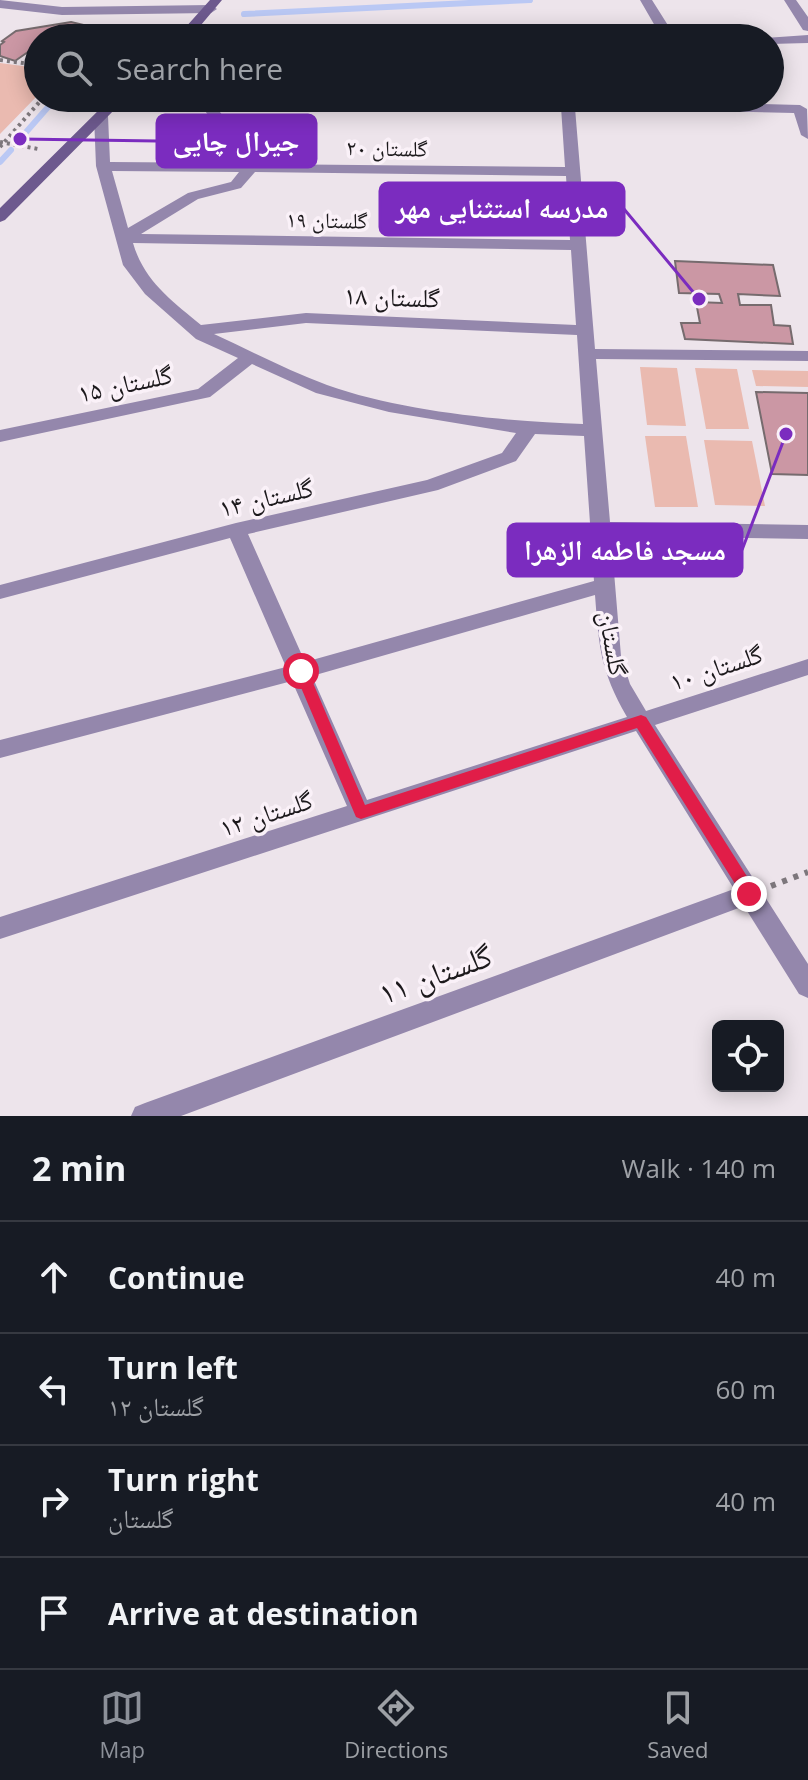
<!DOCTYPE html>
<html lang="en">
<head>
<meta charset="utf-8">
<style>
	:root { --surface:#171b24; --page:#20242c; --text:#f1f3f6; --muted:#9ea1a6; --line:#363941; --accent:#8c9099 }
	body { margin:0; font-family:"Open Sans","Noto Naskh Arabic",sans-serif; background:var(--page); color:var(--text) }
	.controls { position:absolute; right:24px; bottom:24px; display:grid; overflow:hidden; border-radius:12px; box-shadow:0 4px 20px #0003 }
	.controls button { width:72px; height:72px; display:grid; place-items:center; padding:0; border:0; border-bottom:2px solid var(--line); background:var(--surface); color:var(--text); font:40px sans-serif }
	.stop { position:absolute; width:24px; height:24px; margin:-18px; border:6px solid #e11d48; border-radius:50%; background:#fff }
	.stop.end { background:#e11d48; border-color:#fff; box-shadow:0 2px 8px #0008 }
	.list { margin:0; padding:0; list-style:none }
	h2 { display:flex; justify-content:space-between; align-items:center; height:104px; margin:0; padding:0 32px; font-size:34px }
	h2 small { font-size:26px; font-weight:400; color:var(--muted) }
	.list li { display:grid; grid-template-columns:52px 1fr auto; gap:24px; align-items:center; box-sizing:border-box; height:112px; padding:0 32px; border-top:2px solid var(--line) }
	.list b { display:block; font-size:30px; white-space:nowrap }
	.list p { margin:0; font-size:26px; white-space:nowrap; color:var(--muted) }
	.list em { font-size:26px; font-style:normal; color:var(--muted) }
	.icon { flex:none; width:44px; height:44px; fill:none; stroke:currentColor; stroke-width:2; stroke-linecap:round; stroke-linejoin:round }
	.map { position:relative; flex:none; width:808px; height:1116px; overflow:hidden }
	.search { position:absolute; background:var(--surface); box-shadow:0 4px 20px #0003; left:24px; right:24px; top:24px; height:88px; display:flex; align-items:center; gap:20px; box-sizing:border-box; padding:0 28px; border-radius:44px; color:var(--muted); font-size:30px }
	.sheet { height:552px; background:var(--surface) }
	nav { display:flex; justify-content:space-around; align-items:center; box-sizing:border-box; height:112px; border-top:2px solid var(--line); background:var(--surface); font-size:22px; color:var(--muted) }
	nav a { display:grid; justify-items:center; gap:4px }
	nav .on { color:var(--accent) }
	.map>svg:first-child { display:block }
	.green { fill:#eabab0 }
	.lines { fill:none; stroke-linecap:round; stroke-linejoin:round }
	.stream { stroke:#bac8f4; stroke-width:6 }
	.building { fill:#cb97a4; stroke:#766b6e; stroke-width:2 }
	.path-far1 { stroke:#7d777c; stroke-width:4; stroke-dasharray:3 4; stroke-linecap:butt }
	.path { stroke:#7d777c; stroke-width:6; stroke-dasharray:5 7; stroke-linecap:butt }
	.street { fill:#9487ac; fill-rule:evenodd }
	.secondary { fill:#6d598e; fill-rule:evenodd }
	.route { fill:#e11d48 }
	.labels { text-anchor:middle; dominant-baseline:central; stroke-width:7; stroke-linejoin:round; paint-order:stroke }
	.far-street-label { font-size:22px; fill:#1c191c; stroke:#faf1f8 }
	.street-label { font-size:26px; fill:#1c191c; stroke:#faf1f8 }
	.near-street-label { font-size:32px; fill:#1c191c; stroke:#faf1f8 }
	.leader { fill:none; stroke:#7b2cbf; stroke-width:3 }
	.callout-dot { fill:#7b2cbf; stroke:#faf1f8; stroke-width:3 }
	.callout { fill:#7b2cbf; stroke:#7b2cbf; stroke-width:3 }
	.callout-label { font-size:28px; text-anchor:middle; font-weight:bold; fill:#fff }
</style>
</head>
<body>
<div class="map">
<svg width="808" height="1116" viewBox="0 0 808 1116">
	<rect width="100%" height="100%" fill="#ede4eb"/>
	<path class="green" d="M 0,63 L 38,68 L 38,95 L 0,134 Z
		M 640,367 L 677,368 L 686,426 L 647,425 Z
		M 695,368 L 737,369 L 749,429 L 706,429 Z
		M 752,370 L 808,371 L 808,387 L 756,386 Z
		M 645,436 L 686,436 L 698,507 L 655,507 Z
		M 704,440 L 752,441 L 765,506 L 715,505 Z"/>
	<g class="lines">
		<path class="stream" d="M 244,14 L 530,0
			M 20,139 L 56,98
			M 0,162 L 11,150"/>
	</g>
	<path class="building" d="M 71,22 L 88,26 L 88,30 L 108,33 L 103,38 L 38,38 L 38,45 L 15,61 L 0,56 L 0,45 L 4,42 L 2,41 L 16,31 Z
		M 675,261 L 773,265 L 780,296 L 738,294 L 740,305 L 771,305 L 774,325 L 790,326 L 793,344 L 685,339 L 681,323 L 700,323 L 696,302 L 722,303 L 719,294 L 679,293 Z
		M 756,392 L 808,393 L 808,475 L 772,474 Z"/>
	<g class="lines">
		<path class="path-far1" d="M 126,38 L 148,30
			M 0,60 L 38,65
			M 0,142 L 38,149
			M 0,147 L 43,98"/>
		<path class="path" d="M 771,886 L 808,872"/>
		<path class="street" d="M 0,0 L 62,7 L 211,5 L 217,9 L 211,13 L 62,15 L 0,8 Z
			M 640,0 L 652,0 L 676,38 L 662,38 Z
			M 784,0 L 796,0 L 808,17 L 808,31 L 803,30 Z
			M 808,35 L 808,43 L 770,44 L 770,38 L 765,38 Z
			M 196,98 L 210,98 L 257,164 L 565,167 L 561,107 L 340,102 L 333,98 L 515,98 L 800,105 L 807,109 L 808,139 L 801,135 L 794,113 L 575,108 L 595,349 L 808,351 L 808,361 L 596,359 L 610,522 L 808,525 L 808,539 L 611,536 L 621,656 L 630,684 L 646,711 L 808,659 L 808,675 L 655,725 L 808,964 L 808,998 L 799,994 L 744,906 L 181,1116 L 131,1116 L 135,1107 L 145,1103 L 734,889 L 636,731 L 0,939 L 0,917 L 347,806 L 292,681 L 0,758 L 0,740 L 286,667 L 230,538 L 0,599 L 0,585 L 236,523 L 427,480 L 502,453 L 516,433 L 389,412 L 316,393 L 252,364 L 210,397 L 0,442 L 0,430 L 198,389 L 238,358 L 196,339 L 145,294 L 123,265 L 96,166 L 94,116 L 101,112 L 108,116 L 110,162 L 242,163 ZM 112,171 L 239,172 L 231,182 L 188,193 L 128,228 ZM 255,172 L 566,176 L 570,240 L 141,234 L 198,199 L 241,188 ZM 133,243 L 571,250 L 576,325 L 306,313 L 201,325 C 172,301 144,281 133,243 ZM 306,323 L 577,335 L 583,424 C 503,421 403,412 327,385 C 289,371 251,351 214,334 ZM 535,434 L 584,436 L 594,581 L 305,662 L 248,534 L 438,490 L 516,461 ZM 595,595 C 599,647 600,670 627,717 L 367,800 L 312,676 Z"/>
		<path class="secondary" d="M 210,0 L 222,0 L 190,38 L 176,38 Z
			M 111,98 L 126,98 L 5,220 L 0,222 L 0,208 Z"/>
	</g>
	<path class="route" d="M 301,666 L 308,671 L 365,805 L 641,715 L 646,717 L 755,889 L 755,898 L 744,898 L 637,728 L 361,819 L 356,817 L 294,671 Z"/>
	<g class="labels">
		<g class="far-street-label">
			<text transform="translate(387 147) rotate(1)">گلستان ۲۰</text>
			<text transform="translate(327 219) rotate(1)">گلستان ۱۹</text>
		</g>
		<g class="street-label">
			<text transform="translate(392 296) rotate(2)">گلستان ۱۸</text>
			<text transform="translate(125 383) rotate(-12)">گلستان ۱۵</text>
			<text transform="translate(266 497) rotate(-13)">گلستان ۱۴</text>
			<text transform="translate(614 643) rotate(80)">گلستان</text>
			<text transform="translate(716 667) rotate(-18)">گلستان ۱۰</text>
			<text transform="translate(266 813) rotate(-18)">گلستان ۱۲</text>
		</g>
		<g class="near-street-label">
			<text transform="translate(435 973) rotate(-20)">گلستان ۱۱</text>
		</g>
	</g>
	<path class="leader" d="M20 139L157 141M699 299L624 209M786 434L742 550"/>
	<g class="callout-dot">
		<circle cx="20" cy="139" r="8"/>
		<circle cx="699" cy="299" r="8"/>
		<circle cx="786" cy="434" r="8"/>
	</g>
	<g class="callout">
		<rect x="157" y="115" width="159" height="52" rx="8"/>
		<rect x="380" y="183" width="244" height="52" rx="8"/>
		<rect x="508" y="524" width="234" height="52" rx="8"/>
	</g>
	<g class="callout-label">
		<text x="236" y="151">جیرال چایی</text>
		<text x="502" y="218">مدرسه استثنایی مهر</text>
		<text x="625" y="560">مسجد فاطمه الزهرا</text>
	</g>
</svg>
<div class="controls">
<button><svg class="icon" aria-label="locate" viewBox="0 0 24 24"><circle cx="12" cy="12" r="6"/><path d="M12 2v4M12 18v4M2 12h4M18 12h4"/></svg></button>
</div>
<div class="stop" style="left:301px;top:671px"></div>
<div class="stop end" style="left:749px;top:894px"></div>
<div class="search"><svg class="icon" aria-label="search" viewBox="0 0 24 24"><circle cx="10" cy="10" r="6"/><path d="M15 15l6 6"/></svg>Search here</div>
</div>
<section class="sheet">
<h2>2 min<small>Walk · 140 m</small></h2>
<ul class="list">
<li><svg class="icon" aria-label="ahead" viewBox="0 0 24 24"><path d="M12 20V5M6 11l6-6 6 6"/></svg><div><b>Continue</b></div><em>40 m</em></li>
<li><svg class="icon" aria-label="left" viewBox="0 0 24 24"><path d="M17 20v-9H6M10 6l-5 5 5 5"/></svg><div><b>Turn left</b><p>گلستان ۱۲</p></div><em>60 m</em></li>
<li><svg class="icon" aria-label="right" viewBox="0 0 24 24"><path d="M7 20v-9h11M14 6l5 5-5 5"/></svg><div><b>Turn right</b><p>گلستان</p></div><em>40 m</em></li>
<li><svg class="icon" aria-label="arrive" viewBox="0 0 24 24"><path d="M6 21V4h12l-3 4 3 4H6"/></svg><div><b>Arrive at destination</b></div></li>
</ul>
</section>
<nav>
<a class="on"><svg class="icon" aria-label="map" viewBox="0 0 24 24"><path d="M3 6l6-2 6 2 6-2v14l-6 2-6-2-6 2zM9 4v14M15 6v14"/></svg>Map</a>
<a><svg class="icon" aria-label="directions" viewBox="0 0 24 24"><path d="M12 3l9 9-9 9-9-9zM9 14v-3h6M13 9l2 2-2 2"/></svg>Directions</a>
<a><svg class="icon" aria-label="saved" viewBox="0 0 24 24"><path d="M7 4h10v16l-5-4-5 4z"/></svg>Saved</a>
</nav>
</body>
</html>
